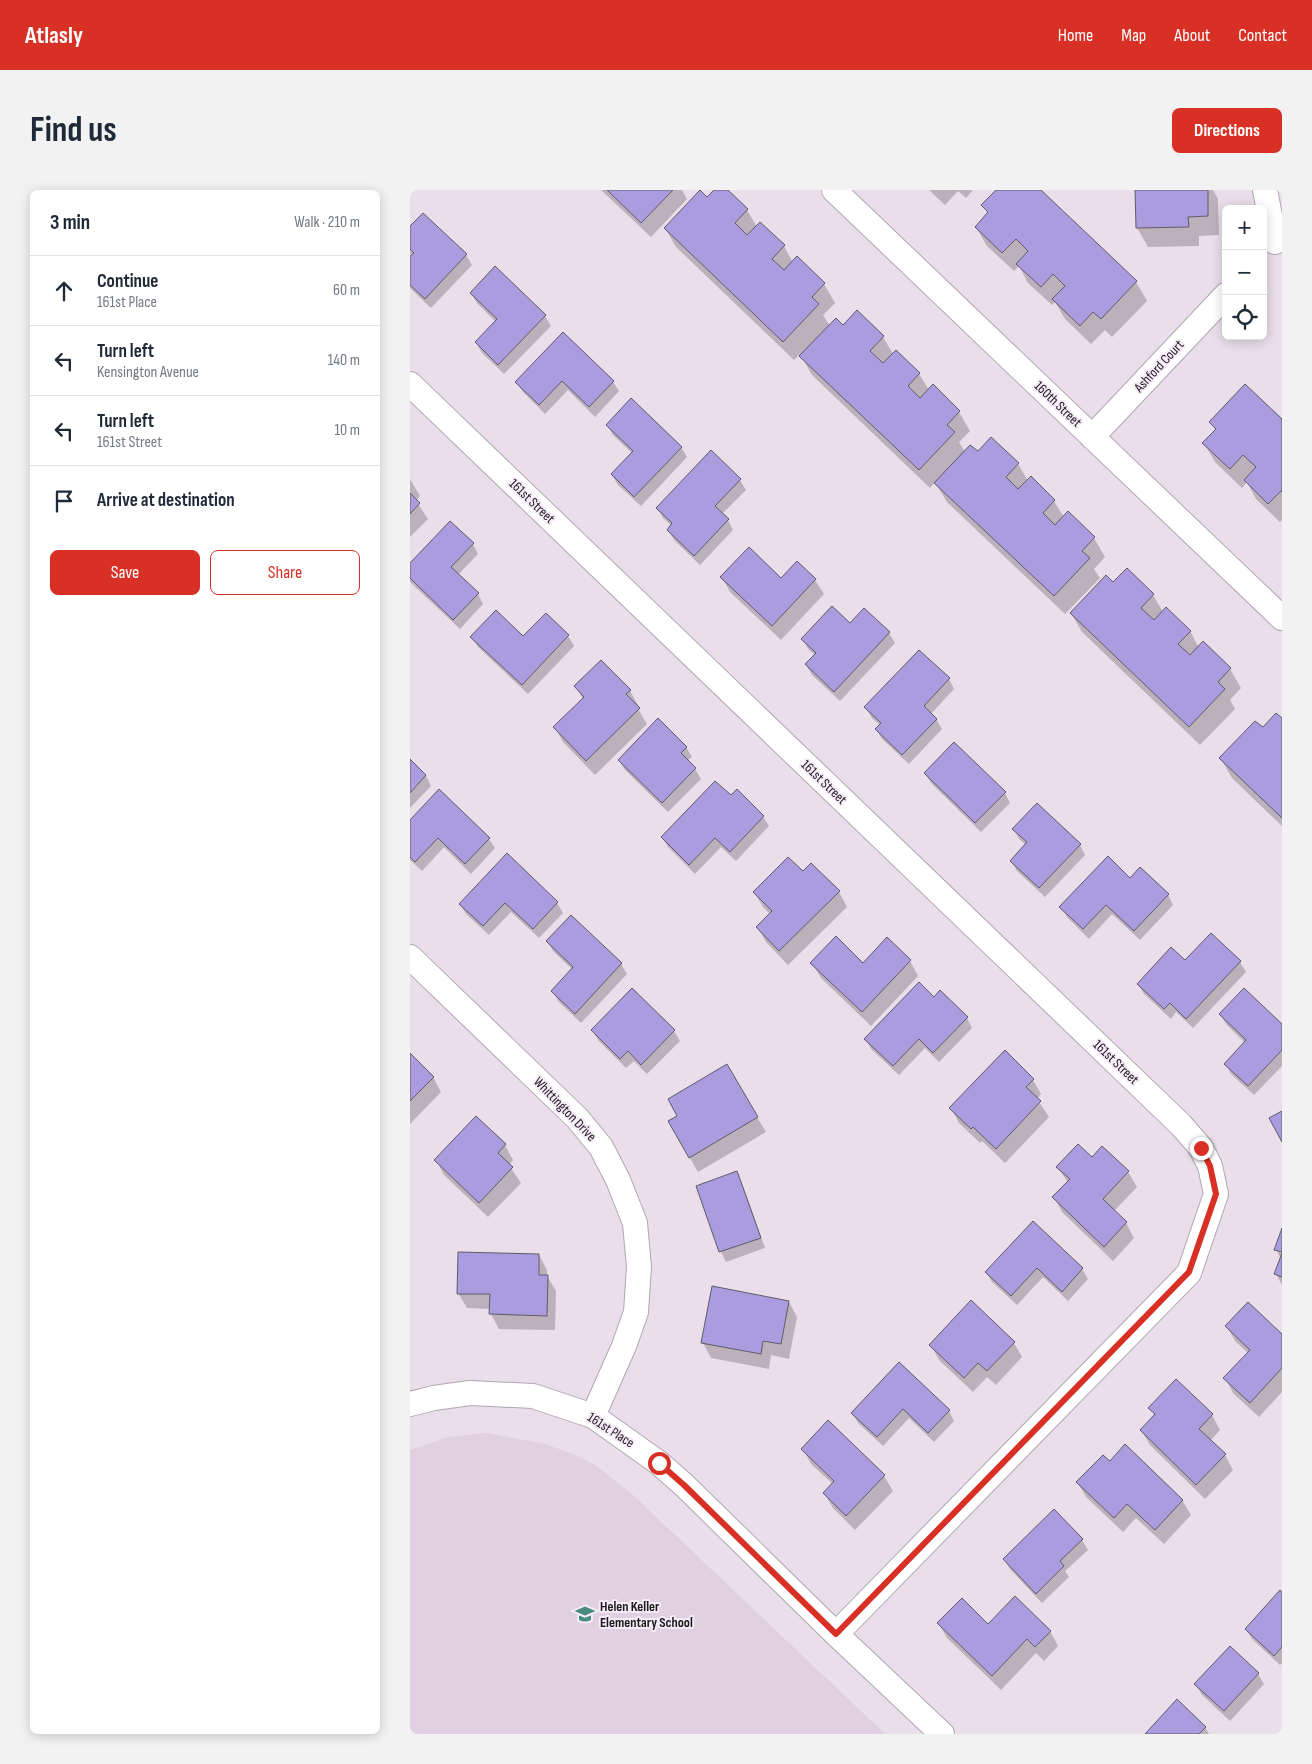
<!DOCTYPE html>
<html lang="en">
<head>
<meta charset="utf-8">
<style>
	:root { --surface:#fff; --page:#f2f2f3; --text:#1f2937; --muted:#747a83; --line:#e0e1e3; --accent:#d93025 }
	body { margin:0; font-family:"Sofia Sans Condensed",sans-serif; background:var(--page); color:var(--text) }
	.controls { position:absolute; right:15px; top:15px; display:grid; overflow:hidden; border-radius:8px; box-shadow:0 2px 12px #0003 }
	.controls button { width:45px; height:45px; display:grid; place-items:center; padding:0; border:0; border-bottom:1px solid var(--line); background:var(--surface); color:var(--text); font:25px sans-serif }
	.stop { position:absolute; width:15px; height:15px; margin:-11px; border:4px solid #d93025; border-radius:50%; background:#fff }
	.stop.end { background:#d93025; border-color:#fff; box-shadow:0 1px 5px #0008 }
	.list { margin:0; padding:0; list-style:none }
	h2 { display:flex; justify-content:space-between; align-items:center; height:65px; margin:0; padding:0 20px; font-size:21px }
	h2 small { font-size:16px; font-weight:400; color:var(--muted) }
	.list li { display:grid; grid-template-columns:32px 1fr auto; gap:15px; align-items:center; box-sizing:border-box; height:70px; padding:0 20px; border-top:1px solid var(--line) }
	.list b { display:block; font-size:19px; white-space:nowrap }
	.list p { margin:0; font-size:16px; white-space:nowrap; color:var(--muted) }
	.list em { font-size:16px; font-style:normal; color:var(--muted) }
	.actions { display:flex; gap:10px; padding:15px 20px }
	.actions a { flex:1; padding:11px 0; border:1px solid var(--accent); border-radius:8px; text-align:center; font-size:18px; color:var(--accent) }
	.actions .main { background:var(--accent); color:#fff }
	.icon { flex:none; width:28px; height:28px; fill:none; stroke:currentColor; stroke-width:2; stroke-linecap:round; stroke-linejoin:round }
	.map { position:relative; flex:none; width:872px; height:1544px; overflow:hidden; border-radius:8px }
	header { display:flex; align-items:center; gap:30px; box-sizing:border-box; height:70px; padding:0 25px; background:var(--accent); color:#fff }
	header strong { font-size:24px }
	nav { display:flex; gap:28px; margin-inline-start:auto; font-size:18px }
	.intro { display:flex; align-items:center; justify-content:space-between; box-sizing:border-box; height:120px; padding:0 30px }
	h1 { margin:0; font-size:35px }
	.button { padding:12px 22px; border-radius:8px; background:var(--accent); color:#fff; font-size:18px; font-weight:700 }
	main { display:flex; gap:30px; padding:0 30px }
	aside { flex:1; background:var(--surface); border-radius:8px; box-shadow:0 2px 12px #0003 }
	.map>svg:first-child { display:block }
	.built { fill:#e0d0e2 }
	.shadow { fill:#0003 }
	.building { fill:#aa9cdf; stroke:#5e5c68 }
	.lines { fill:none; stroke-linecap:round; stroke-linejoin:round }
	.street-casing { stroke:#b1a7b2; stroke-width:26 }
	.street { stroke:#fff; stroke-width:24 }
	.route { stroke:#d93025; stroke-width:6 }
	.labels { text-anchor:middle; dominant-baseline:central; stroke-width:4; stroke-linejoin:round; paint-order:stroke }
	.street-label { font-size:14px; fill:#1d191e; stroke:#f6ecf8 }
	.poi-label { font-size:14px; font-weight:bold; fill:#1d191e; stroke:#f6ecf8; text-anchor:start }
</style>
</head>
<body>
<header>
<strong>Atlasly</strong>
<nav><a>Home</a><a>Map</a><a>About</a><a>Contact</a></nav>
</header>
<div class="intro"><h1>Find us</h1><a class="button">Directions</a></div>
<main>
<aside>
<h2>3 min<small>Walk · 210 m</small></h2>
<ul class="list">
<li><svg class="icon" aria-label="ahead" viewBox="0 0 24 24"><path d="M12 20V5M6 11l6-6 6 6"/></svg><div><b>Continue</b><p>161st Place</p></div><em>60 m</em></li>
<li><svg class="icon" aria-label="left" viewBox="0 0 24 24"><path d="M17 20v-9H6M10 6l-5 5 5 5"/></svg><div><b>Turn left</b><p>Kensington Avenue</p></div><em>140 m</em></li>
<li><svg class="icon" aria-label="left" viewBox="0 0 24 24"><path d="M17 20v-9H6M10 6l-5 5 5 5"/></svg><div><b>Turn left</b><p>161st Street</p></div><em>10 m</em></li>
<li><svg class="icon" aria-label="arrive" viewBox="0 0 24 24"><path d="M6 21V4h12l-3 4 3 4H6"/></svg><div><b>Arrive at destination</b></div></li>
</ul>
<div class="actions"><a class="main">Save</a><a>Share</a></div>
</aside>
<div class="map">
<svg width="872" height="1544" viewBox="0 0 872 1544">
	<rect width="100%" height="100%" fill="#e9deea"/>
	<path class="built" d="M 77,1243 L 135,1254 L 163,1264 L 187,1276 L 223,1305 L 475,1544 L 0,1544 L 0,1260 L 38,1247 Z"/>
	<path class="shadow" d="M 191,0 L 272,0 L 277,9 L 241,47 Z
		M 305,0 L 316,0 L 337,20 L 347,37 L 374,56 L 383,73 L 414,94 L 425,113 L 413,125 L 420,136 L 433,137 L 447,122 L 473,147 L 483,164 L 509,184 L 519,200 L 549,222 L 560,241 L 549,252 L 555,262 L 568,263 L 608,274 L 618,291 L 644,311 L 654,327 L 658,323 L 684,348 L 695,367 L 684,379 L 690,388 L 655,424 L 537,312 L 525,292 L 520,298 L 402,185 L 390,164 L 384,170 L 266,57 L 255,38 L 297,9 Z
		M 519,0 L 563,0 L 556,8 L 548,1 L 535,15 Z
		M 588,0 L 629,0 L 726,92 L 737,111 L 702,147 L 695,140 L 681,154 L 655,129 L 645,112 L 642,115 L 618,93 L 609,76 L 604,81 L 577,56 L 566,37 L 578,24 L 573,15 Z
		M 726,0 L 803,0 L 808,9 L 809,45 L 789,46 L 789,56 L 738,57 L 727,38 Z
		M 0,38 L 56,65 L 62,75 L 21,118 L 0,98 L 0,68 L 3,65 L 0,63 Z
		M 61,103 L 135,126 L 141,136 L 94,184 L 72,163 L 66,153 L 86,132 L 67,113 Z
		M 153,144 L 203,192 L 209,201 L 185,227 L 158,200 L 135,224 L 113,202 L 107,193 Z
		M 872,230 L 872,330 L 870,332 L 846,309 L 837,292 L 832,298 L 805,272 L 794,253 L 806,241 L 800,232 Z
		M 197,235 L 271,257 L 277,267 L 231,316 L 208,295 L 202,285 L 222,263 L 203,245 Z
		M 0,289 L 10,306 L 6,311 L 18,329 L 0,347 Z
		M 330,290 L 336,300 L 312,324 L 318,330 L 323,340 L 290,375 L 264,350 L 258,340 L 262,336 L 253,328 L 248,318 Z
		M 63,354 L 68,364 L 48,385 L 68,404 L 73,414 L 50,439 L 0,392 L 0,375 Z
		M 312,387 L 371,390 L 405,390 L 414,404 L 371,450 L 320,402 Z
		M 703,394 L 743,405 L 753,422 L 780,441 L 789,458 L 820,479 L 831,498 L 820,510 L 825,519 L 790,555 L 672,442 L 661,423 Z
		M 136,424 L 158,446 L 164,456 L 118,504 L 68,457 L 62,447 L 113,448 Z
		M 440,434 L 479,443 L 485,453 L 430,511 L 402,485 L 396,475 L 405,465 L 398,459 L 393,449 Z
		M 539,489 L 544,499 L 521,524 L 526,529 L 532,539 L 499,574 L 472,549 L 466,539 L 470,535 L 462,528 L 456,518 Z
		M 166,497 L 220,501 L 228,515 L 227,517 L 237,534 L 185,585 L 153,552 L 145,537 L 173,509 Z
		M 872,530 L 872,636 L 822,588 L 811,569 L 853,539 Z
		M 276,557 L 282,567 L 277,571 L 285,579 L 291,589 L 258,622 L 215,580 L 209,570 Z
		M 0,571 L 16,586 L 21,596 L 0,618 Z
		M 515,583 L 595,603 L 600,613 L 571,642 L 521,593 Z
		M 29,601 L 79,649 L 85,658 L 61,684 L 34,657 L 12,681 L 0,670 L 0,632 Z
		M 321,607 L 353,627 L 359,636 L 326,671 L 311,657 L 285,684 L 258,657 L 252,647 Z
		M 604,639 L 670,655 L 675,665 L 635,707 L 607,681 L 601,671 L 616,655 L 609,649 Z
		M 97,665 L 147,713 L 153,723 L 129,748 L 101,722 L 79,745 L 56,724 L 50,714 Z
		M 393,683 L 429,702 L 437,717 L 378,775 L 356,752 L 348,738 L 361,725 L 353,717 L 344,702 Z
		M 720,690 L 758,705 L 763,715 L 730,750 L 702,724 L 679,749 L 657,727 L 651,717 Z
		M 161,726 L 211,774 L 217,784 L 171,833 L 148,811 L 143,801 L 163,780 L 143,761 L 137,751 Z
		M 801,744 L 830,772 L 836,782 L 783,838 L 766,822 L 761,829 L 734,804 L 728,794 L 775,772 Z
		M 500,771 L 508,786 L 461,836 L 411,788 L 402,773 L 453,774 Z
		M 222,800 L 264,841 L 270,851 L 237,884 L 224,871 L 216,878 L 188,850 L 182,840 Z
		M 524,808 L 557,828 L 562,838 L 529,872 L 515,858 L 489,885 L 461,859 L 456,849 Z
		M 810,824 L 872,836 L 872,876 L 844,905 L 821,884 L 816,874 L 835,853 L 816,834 Z
		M 0,865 L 23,887 L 31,902 L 0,934 Z
		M 623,890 L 631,904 L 627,909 L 639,927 L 595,973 L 572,951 L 570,953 L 549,933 L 541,918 Z
		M 347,927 L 356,942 L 288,982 L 259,932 Z
		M 95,955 L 103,970 L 99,975 L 111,993 L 78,1027 L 34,985 L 26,970 Z
		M 692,958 L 718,982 L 727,997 L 704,1021 L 716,1033 L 724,1048 L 703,1071 L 652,1022 L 644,1007 L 658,993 L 648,977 L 682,969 Z
		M 326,983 L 332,993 L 355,1058 L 316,1072 L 311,1062 L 287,997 Z
		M 623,1033 L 672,1079 L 678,1089 L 658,1111 L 633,1087 L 607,1115 L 582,1092 L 576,1082 Z
		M 872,1042 L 872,1095 L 866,1084 L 871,1069 L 866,1059 Z
		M 129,1065 L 137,1080 L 137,1086 L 146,1101 L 145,1140 L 89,1139 L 81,1124 L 81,1119 L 57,1118 L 48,1103 Z
		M 379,1112 L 387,1127 L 379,1169 L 361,1165 L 359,1179 L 301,1168 L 293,1153 Z
		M 817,1136 L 872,1146 L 872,1202 L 849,1227 L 823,1203 L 815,1188 L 838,1163 L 825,1151 Z
		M 604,1153 L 612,1167 L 586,1195 L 577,1187 L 563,1202 L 529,1170 L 521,1155 Z
		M 489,1174 L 539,1221 L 544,1231 L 524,1252 L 499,1228 L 473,1256 L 448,1233 L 443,1224 Z
		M 740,1218 L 802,1225 L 810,1240 L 800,1251 L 815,1265 L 823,1280 L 795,1309 L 740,1255 L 731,1240 L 745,1226 Z
		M 393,1259 L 474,1286 L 483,1301 L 445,1340 L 423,1318 L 414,1303 L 423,1294 L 401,1274 Z
		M 700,1273 L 772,1310 L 781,1325 L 754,1354 L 726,1328 L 713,1342 L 676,1307 L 668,1293 Z
		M 672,1350 L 678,1360 L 655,1381 L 659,1387 L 632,1413 L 600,1379 L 594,1369 Z
		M 872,1404 L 872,1473 L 870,1475 L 842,1449 L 836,1439 Z
		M 529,1434 L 578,1436 L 640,1441 L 648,1456 L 634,1471 L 626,1463 L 591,1500 L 537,1448 Z
		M 820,1458 L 848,1484 L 854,1494 L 820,1531 L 792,1505 L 786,1495 Z
		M 795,1537 L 799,1544 L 736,1544 Z"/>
	<path class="building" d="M 197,0 L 263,0 L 231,33 Z
		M 290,0 L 297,7 L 304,0 L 318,0 L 338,19 L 325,33 L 337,45 L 350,32 L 375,55 L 362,69 L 374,80 L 387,66 L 415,93 L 402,107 L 409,114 L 373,152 L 254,38 Z
		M 586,0 L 631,0 L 727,91 L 691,129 L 683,122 L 670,136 L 642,109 L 655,96 L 643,84 L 631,97 L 606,74 L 618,61 L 606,49 L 592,63 L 565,37 L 578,22 L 571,15 Z
		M 725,0 L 798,0 L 798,26 L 778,27 L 779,37 L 726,38 Z
		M 13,23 L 57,64 L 15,109 L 0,95 L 0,66 L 4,63 L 0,59 L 0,36 Z
		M 85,76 L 136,125 L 88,175 L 65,152 L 87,129 L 60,103 Z
		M 447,120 L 474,146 L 460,161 L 473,173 L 486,160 L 510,183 L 498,196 L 510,208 L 523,194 L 550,221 L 537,235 L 545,242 L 509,280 L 389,166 L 426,128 L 433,135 Z
		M 153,142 L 204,191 L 179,217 L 152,191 L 129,215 L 105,192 Z
		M 835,194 L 872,229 L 872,302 L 871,301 L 858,314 L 834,290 L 846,277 L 833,265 L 820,279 L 792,253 L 806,239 L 799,232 Z
		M 221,208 L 272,257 L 224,307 L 201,284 L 223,261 L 196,235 Z
		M 581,247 L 609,273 L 596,287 L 608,299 L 621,286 L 645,310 L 633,323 L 645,335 L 658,321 L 685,347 L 672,361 L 680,368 L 644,406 L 524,293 L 560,255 L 568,261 Z
		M 301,260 L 331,289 L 305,316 L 319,329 L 284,366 L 257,340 L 262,333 L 246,318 Z
		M 0,303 L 10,313 L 0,324 Z
		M 40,331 L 64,353 L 41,377 L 69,403 L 43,430 L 0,388 L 0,373 Z
		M 339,357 L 371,388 L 387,371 L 406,389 L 362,436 L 310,387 Z
		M 717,378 L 744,404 L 731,418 L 744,430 L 756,417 L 781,441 L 768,454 L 780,465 L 793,451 L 821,478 L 808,492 L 815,499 L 779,537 L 660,423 L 696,385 L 703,392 Z
		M 422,416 L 440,433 L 454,418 L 480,442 L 424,502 L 395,474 L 406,463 L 391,449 Z
		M 86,420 L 113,446 L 136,423 L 159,445 L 112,495 L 60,447 Z
		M 509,460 L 540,488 L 514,516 L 527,529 L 492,565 L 465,539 L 471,533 L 454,517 Z
		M 191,470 L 221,500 L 216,504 L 230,518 L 176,571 L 143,537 L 174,507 L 164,496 Z
		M 866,523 L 872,528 L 872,628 L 809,568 L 845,531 L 853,537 Z
		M 248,528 L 277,557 L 271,563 L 286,578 L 252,613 L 208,570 Z
		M 544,552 L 596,602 L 565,633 L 514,583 Z
		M 0,569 L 16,585 L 0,603 Z
		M 305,591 L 321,605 L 327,599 L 354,626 L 320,662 L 305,648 L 279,675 L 251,647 Z
		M 29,599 L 80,648 L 55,674 L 28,648 L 5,672 L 0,667 L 0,630 Z
		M 627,613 L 671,654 L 629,698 L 600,671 L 617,652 L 602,639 Z
		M 97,663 L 148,712 L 123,739 L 95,713 L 73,736 L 49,714 Z
		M 698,666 L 720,688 L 730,677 L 759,704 L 724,741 L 696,715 L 673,739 L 649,717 Z
		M 378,667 L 393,681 L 401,673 L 430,701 L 369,761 L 346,737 L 362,721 L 343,702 Z
		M 161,725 L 212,773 L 165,824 L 141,801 L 163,777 L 136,751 Z
		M 801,743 L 831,771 L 776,829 L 760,813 L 754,819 L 727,794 L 761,757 L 775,770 Z
		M 426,746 L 453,773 L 477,747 L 501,770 L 452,822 L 400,773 Z
		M 509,792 L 524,807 L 530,800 L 558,827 L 523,863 L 509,849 L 483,876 L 454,849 Z
		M 222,798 L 265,840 L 231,875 L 218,861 L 210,869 L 181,840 Z
		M 834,798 L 872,834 L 872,860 L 838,896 L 814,874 L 836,850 L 809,824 Z
		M 595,860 L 624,889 L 616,897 L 631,911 L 586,959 L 563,937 L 561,939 L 539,918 Z
		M 0,863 L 24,887 L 0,911 Z
		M 317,874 L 348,927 L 279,968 L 258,931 L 267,926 L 258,909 Z
		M 872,921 L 872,952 L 859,928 Z
		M 66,926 L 96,954 L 88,963 L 103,977 L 69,1013 L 24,970 Z
		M 668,954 L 682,967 L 692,956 L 719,981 L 693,1009 L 717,1032 L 694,1057 L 642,1007 L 660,989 L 646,977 Z
		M 327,981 L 351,1048 L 309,1062 L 286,996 Z
		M 623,1031 L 673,1078 L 652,1102 L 627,1078 L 601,1106 L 575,1082 Z
		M 872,1038 L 872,1062 L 864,1060 Z
		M 48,1062 L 129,1064 L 129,1085 L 138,1085 L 137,1126 L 79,1124 L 80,1104 L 47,1104 Z
		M 872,1063 L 872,1087 L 864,1084 Z
		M 302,1096 L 379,1111 L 371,1154 L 353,1151 L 351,1164 L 291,1153 Z
		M 561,1110 L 605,1152 L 577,1181 L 568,1173 L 554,1188 L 519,1155 Z
		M 838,1112 L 872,1144 L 872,1178 L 840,1213 L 813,1188 L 840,1160 L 815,1136 Z
		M 489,1172 L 540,1220 L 518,1243 L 493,1219 L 467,1247 L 441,1223 Z
		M 766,1189 L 803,1224 L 789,1239 L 816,1264 L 786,1295 L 730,1240 L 745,1224 L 738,1218 Z
		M 418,1230 L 475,1285 L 436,1326 L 413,1303 L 424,1291 L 391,1259 Z
		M 715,1254 L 773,1310 L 745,1340 L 717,1314 L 704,1328 L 666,1292 L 693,1265 L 700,1271 Z
		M 644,1319 L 673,1349 L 650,1371 L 654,1376 L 626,1404 L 593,1369 Z
		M 870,1400 L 872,1402 L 872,1457 L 864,1466 L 835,1439 Z
		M 605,1406 L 641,1441 L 625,1457 L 617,1449 L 582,1486 L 527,1433 L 552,1408 L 578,1434 Z
		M 820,1456 L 849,1483 L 814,1521 L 784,1494 Z
		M 767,1509 L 796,1537 L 789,1544 L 735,1544 Z"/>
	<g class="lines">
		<g class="street-casing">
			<path id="street" d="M 424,0 L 872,428
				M 855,0 L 865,52
				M 0,194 L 771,935 L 791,958 L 800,976 L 806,1004 L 779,1083 L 426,1444
				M 682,247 L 816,105
				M 0,767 L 167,928 L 191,957 L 208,990 L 225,1033 L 229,1077 L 226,1122 L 214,1156 L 183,1226
				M 0,1214 L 24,1208 L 60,1203 L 123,1206 L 183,1226 L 249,1273 L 274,1295 L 426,1444 L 532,1544"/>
		</g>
		<use href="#street" class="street"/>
	</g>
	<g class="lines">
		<path class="route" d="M 249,1273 L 274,1295 L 426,1444 L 779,1082 L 806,1004 L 800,976 L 791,958"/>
	</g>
	<defs>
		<g id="school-bare" transform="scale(1.5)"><path d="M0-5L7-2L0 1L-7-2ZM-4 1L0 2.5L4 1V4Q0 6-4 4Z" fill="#488c81" stroke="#f6ecf8" stroke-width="2.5" paint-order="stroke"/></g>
	</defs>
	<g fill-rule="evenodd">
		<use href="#school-bare" x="175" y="1424"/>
	</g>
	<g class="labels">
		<g class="street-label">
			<text transform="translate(749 176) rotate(-47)">Ashford Court</text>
			<text transform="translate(648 214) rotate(44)">160th Street</text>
			<text transform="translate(122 311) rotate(44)">161st Street</text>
			<text transform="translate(414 592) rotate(44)">161st Street</text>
			<text transform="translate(706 872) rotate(44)">161st Street</text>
			<text transform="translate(155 919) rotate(46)">Whittington Drive</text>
			<text transform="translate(201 1240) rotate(33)">161st Place</text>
		</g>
		<g class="poi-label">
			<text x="190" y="1416">Helen Keller<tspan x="190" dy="16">Elementary School</tspan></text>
		</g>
	</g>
</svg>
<div class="controls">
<button>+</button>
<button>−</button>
<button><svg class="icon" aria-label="locate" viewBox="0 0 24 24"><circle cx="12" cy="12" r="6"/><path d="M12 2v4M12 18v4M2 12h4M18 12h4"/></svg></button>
</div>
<div class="stop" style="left:249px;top:1273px"></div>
<div class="stop end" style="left:791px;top:958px"></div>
</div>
</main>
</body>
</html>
